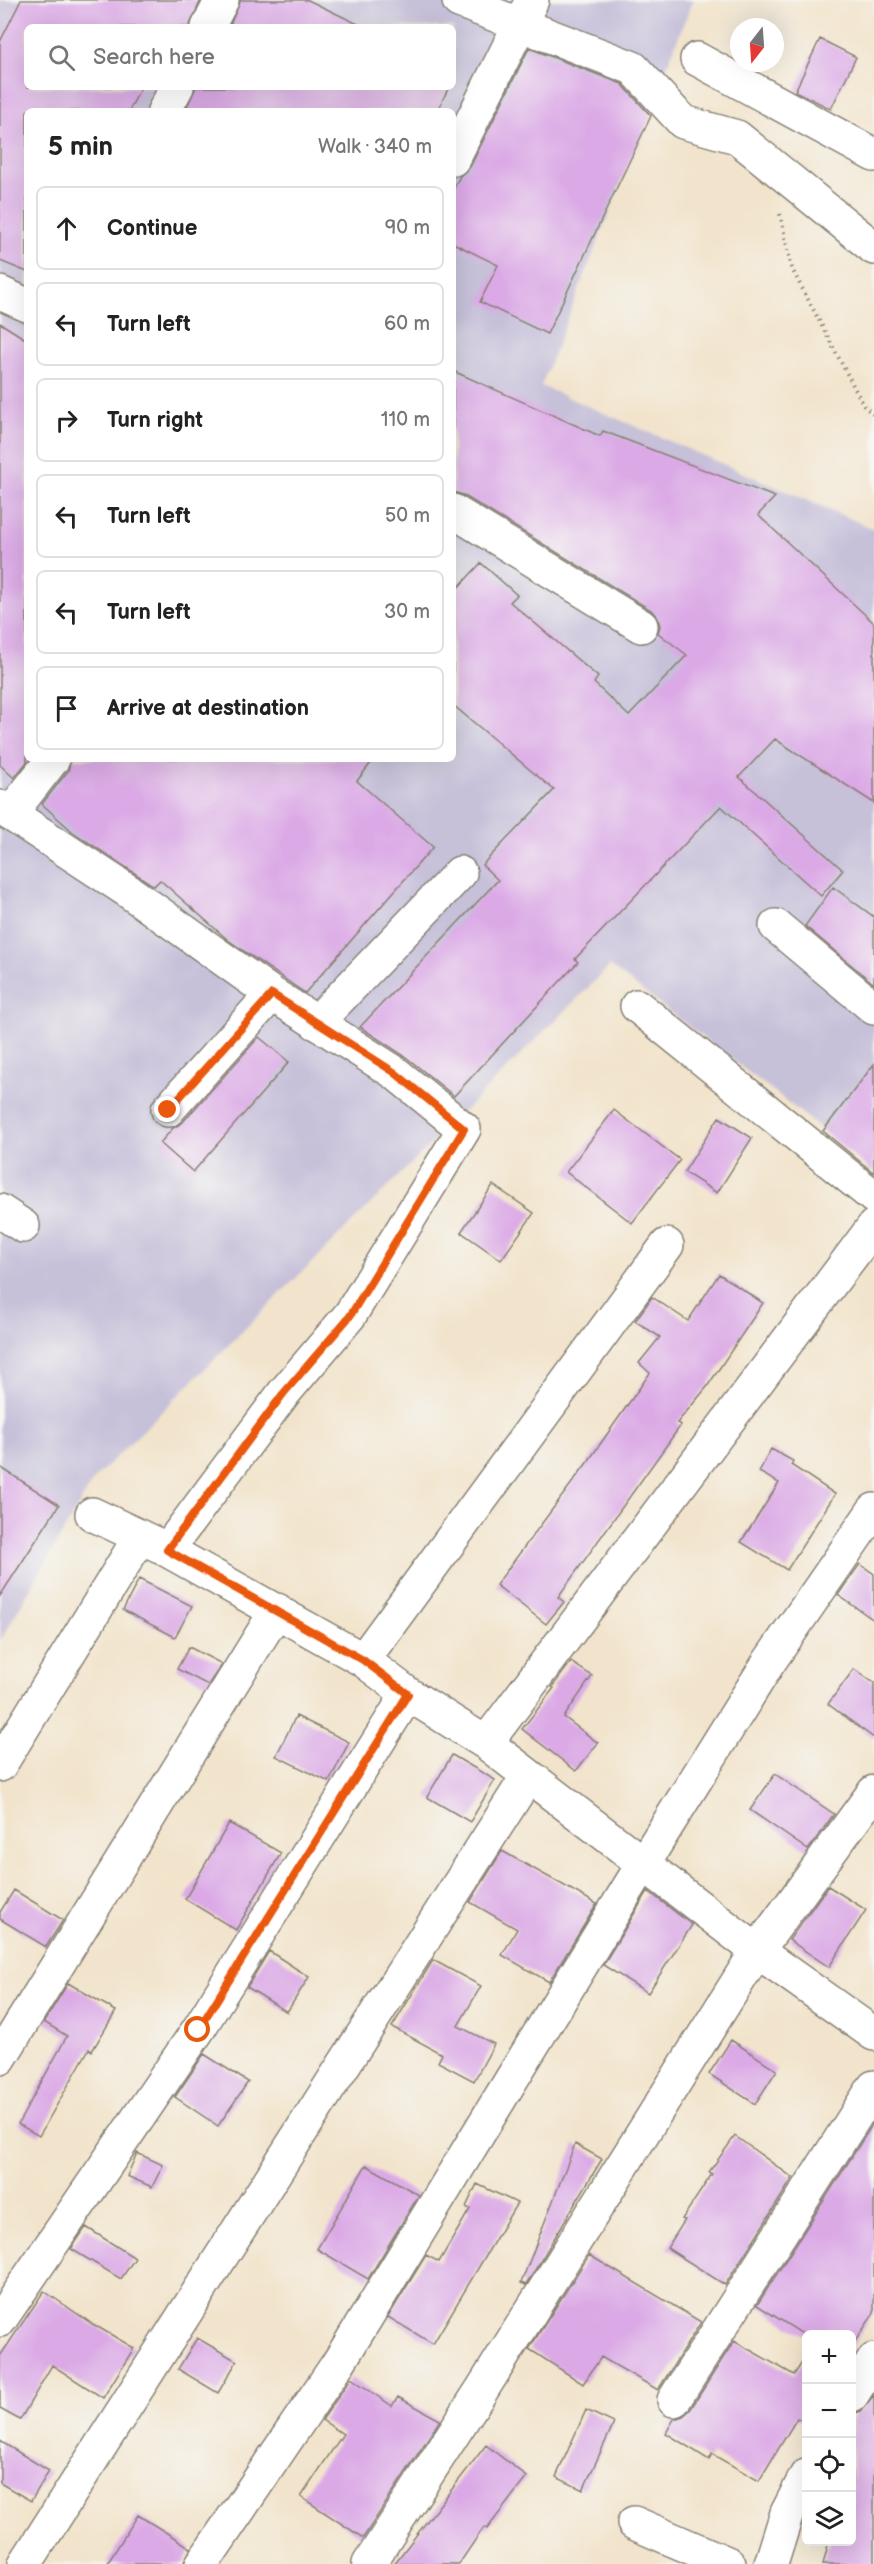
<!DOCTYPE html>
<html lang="en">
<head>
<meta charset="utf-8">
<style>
	:root { --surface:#fff; --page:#f2f2f2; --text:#222; --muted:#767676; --line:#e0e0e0 }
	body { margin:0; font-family:"Balsamiq Sans",sans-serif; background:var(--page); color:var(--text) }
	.controls { position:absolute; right:18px; bottom:18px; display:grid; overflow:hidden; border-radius:9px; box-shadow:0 6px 24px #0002 }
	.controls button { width:54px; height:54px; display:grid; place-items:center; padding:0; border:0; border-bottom:2px solid var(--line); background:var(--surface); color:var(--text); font:30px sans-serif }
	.compass { position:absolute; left:730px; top:18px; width:54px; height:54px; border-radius:50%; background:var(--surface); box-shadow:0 6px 24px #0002; rotate:197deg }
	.stop { position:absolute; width:18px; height:18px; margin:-14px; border:4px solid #ea580c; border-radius:50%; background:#fff }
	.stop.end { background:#ea580c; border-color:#fff; box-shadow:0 2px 6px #0008 }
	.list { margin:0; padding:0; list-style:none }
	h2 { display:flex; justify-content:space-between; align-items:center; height:78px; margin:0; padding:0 24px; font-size:26px }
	h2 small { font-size:20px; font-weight:400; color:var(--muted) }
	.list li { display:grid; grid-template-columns:39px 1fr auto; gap:18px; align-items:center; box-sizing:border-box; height:84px; margin:0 12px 12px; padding:0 12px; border:2px solid var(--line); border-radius:9px }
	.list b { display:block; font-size:22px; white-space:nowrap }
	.list em { font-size:20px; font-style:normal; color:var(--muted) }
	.icon { flex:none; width:33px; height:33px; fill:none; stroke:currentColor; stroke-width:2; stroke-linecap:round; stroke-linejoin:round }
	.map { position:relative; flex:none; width:874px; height:2564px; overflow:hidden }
	.search { position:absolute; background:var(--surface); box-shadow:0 6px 24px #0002; left:24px; top:24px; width:432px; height:66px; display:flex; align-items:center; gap:15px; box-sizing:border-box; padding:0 21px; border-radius:9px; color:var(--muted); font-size:22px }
	.panel { position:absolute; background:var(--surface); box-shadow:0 6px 24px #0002; left:24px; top:108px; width:432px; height:654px; border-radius:9px }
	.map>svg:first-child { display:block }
	.industrial { fill:#c6c0d9; fill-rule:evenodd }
	.building { fill:#dbaae6 }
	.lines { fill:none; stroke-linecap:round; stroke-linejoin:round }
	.minor-casing { stroke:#878074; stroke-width:36 }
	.path { stroke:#878074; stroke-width:4; stroke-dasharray:1.5 4.5; stroke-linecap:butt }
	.minor { stroke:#fff; stroke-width:33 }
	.route { stroke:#ea580c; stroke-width:8 }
</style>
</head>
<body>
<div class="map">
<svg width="874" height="2564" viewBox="0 0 874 2564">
	<rect width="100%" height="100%" fill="#f6f6f2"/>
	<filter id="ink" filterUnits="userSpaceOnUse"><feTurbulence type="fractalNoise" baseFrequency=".0167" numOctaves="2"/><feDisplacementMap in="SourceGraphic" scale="12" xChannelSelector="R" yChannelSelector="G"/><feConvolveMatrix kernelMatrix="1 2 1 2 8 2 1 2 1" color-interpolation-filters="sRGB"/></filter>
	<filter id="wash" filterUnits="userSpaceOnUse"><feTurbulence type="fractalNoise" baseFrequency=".008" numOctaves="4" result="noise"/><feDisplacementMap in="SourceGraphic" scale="24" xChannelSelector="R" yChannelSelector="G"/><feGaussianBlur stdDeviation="1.35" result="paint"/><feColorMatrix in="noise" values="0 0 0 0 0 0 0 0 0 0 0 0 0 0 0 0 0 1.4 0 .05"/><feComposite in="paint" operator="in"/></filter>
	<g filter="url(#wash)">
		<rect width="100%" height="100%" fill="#f2e4cc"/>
		<path class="industrial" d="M 0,0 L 693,0 L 541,386 L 874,529 L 874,1169 L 610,966 L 94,1479 L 0,1641 ZM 27,27 L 453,27 L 453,87 L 27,87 ZM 27,111 L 453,111 L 453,759 L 27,759 Z"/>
		<g id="blocks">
			<path class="building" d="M 21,0 L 201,0 L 189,27 L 27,27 L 27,87 L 141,87 L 129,111 L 27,111 L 27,272 L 0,261 L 0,42 Z
				M 241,0 L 308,0 L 364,27 L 229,27 Z
				M 820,39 L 856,57 L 831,109 L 795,91 Z
				M 529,48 L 622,84 L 651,116 L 547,334 L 480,302 L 498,265 L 453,243 L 453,190 L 460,176 L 470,167 Z
				M 196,87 L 449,87 L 437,111 L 185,111 Z
				M 0,323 L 27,340 L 27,762 L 14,778 L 0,765 Z
				M 453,371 L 600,436 L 603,431 L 775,497 L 758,515 L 874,623 L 874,803 L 775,739 L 739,777 L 843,870 L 821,896 L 721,806 L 575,959 L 578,962 L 454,1096 L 406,1057 L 360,1027 L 498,880 L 482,865 L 554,790 L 453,705 L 453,593 L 481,563 L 517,595 L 510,602 L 598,677 L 594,683 L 629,716 L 687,655 L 658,633 L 660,626 L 658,618 L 651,610 L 463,495 L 453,492 Z
				M 71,759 L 374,759 L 357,781 L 433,847 L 305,993 L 228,940 L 160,880 L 154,886 L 74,833 L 42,804 L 68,771 Z
				M 833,887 L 874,917 L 874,984 L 805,926 Z
				M 259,1037 L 289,1062 L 193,1172 L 160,1143 L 173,1128 L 182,1123 Z
				M 874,1064 L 874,1173 L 823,1131 Z
				M 614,1110 L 680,1160 L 632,1223 L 566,1172 Z
				M 719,1117 L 752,1138 L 717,1193 L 684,1172 Z
				M 493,1185 L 534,1213 L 501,1260 L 461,1232 Z
				M 719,1274 L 763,1303 L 707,1387 L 677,1423 L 681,1425 L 558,1597 L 564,1602 L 546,1624 L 496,1585 L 589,1460 L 650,1373 L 639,1363 L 660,1337 L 635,1321 L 652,1297 L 688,1321 Z
				M 771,1449 L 793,1461 L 791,1465 L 835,1494 L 787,1570 L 741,1542 L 779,1483 L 759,1472 Z
				M 0,1467 L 59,1505 L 0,1596 Z
				M 860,1564 L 874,1574 L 874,1620 L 838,1595 Z
				M 139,1579 L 192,1606 L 175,1637 L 123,1610 Z
				M 189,1647 L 222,1664 L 208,1685 L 177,1669 Z
				M 571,1662 L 592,1676 L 564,1717 L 598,1743 L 576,1771 L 522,1729 L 554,1688 L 552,1687 Z
				M 854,1669 L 874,1683 L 874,1738 L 828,1704 Z
				M 296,1716 L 349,1742 L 329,1782 L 276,1756 Z
				M 452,1755 L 495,1780 L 470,1822 L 427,1797 Z
				M 775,1774 L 834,1814 L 808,1850 L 750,1810 Z
				M 229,1823 L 281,1853 L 236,1930 L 185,1899 Z
				M 502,1851 L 597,1904 L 549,1982 L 502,1955 L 517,1929 L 470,1902 Z
				M 828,1886 L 866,1910 L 829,1967 L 789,1940 Z
				M 14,1890 L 63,1920 L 46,1947 L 0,1919 L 0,1912 Z
				M 648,1891 L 692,1925 L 648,1993 L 603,1965 Z
				M 269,1951 L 309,1977 L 287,2012 L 247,1987 Z
				M 433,1960 L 481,1986 L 458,2026 L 494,2044 L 474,2081 L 438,2062 L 442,2054 L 392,2027 Z
				M 68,1983 L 116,2011 L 92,2051 L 89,2049 L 39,2136 L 18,2124 L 67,2036 L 44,2022 Z
				M 731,2040 L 777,2070 L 755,2104 L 709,2074 Z
				M 204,2054 L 248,2082 L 218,2126 L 175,2097 Z
				M 874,2122 L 874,2313 L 852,2346 L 852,2334 L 807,2334 L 807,2337 L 757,2305 Z
				M 735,2136 L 793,2178 L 725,2285 L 667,2248 L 685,2220 L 682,2219 L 712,2174 L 709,2172 Z
				M 575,2144 L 602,2159 L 526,2285 L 521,2283 Z
				M 137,2153 L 163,2165 L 152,2187 L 127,2176 Z
				M 366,2165 L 419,2195 L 368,2279 L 317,2249 Z
				M 477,2184 L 517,2203 L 433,2344 L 388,2317 L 426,2255 L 439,2262 L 470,2209 L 466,2207 Z
				M 86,2227 L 135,2258 L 121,2279 L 71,2249 Z
				M 589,2255 L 701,2322 L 658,2390 L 601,2357 L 583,2384 L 529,2349 Z
				M 44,2291 L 91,2323 L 134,2348 L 103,2398 L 52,2365 L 20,2420 L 0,2409 L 0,2356 Z
				M 197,2338 L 237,2361 L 218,2393 L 178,2369 Z
				M 734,2341 L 794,2375 L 807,2355 L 807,2410 L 800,2420 L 797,2418 L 759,2481 L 712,2454 L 709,2460 L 666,2433 L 674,2419 L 683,2416 L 690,2410 Z
				M 351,2378 L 392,2406 L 398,2397 L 440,2420 L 363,2538 L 301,2497 L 343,2434 L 322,2420 Z
				M 874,2395 L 874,2564 L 823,2564 L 829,2541 L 852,2541 L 852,2420 L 855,2413 L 861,2411 Z
				M 586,2410 L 614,2423 L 583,2490 L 556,2477 Z
				M 0,2441 L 49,2471 L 31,2501 L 0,2483 Z
				M 486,2445 L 527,2477 L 487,2529 L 484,2527 L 459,2564 L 394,2564 Z
				M 138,2515 L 191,2548 L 183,2564 L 107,2564 Z"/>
		</g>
	</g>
	<g filter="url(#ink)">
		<use href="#blocks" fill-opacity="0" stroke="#878074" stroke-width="1.5"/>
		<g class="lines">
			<g class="minor-casing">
				<path id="minor" d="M 459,1 L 633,68 L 683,122 L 737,137 L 874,248
					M 208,27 L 222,0
					M 697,59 L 874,155
					M 164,111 L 177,87
					M 453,159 L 532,0
					M 0,293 L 27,305
					M 453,511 L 641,626
					M 0,807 L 128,891 L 272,994 L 394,1072 L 464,1129 L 350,1315 L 283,1394 L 167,1550 L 363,1660 L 408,1694 L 486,1743 L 757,1951 L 874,2034
					M 10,814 L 53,759
					M 776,926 L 874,1008
					M 637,1006 L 874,1197
					M 316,1023 L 460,873
					M 168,1110 L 272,994
					M 0,1211 L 23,1226
					M 92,1514 L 160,1546
					M 363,1660 L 667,1245
					M 486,1743 L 874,1226
					M 0,1765 L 140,1537
					M 0,2058 L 277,1610
					M 0,2320 L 198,2030 L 408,1694
					M 852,2395 L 874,2360
					M 674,2400 L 874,2087
					M 634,2523 L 729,2564
					M 25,2564 L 528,1776
					M 202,2564 L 339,2362 L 643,1864 L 769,1662 L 874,1510
					M 369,2564 L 483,2388 L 757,1951 L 874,1792
					M 771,2564 L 787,2513 L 806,2476"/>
			</g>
			<path class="path" d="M 780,214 L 792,269 L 864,406 L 874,415"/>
			<use href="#minor" class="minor"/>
		</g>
	</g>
	<g class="lines" filter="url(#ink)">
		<path class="route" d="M 168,1110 L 272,994 L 394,1072 L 464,1129 L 350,1316 L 283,1394 L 167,1550 L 363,1660 L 408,1694 L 198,2030"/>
	</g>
</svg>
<div class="controls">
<button>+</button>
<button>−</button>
<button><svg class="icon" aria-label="locate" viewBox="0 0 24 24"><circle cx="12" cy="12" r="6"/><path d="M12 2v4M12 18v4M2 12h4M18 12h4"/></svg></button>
<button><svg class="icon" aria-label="layers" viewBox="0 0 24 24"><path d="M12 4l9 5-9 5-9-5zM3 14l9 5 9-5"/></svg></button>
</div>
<svg class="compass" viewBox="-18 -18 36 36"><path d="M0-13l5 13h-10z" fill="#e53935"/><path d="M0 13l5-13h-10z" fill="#767676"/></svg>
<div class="stop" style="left:198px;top:2030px"></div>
<div class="stop end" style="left:168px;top:1110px"></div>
<div class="search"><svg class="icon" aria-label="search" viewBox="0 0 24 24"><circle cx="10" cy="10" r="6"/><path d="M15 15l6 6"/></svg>Search here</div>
<section class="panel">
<h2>5 min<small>Walk · 340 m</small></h2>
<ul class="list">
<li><svg class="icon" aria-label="ahead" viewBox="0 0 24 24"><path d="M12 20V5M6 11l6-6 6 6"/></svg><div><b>Continue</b></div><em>90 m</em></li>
<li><svg class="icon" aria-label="left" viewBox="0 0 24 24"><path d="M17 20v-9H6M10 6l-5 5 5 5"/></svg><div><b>Turn left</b></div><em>60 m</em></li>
<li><svg class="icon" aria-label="right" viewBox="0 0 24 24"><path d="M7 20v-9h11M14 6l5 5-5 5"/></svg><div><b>Turn right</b></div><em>110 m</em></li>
<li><svg class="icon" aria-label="left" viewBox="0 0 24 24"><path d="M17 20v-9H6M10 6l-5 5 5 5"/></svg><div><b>Turn left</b></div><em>50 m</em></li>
<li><svg class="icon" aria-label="left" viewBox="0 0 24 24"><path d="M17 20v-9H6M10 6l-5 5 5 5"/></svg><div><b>Turn left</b></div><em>30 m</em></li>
<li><svg class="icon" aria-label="arrive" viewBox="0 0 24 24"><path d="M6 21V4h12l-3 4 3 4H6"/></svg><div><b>Arrive at destination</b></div></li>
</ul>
</section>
</div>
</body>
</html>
